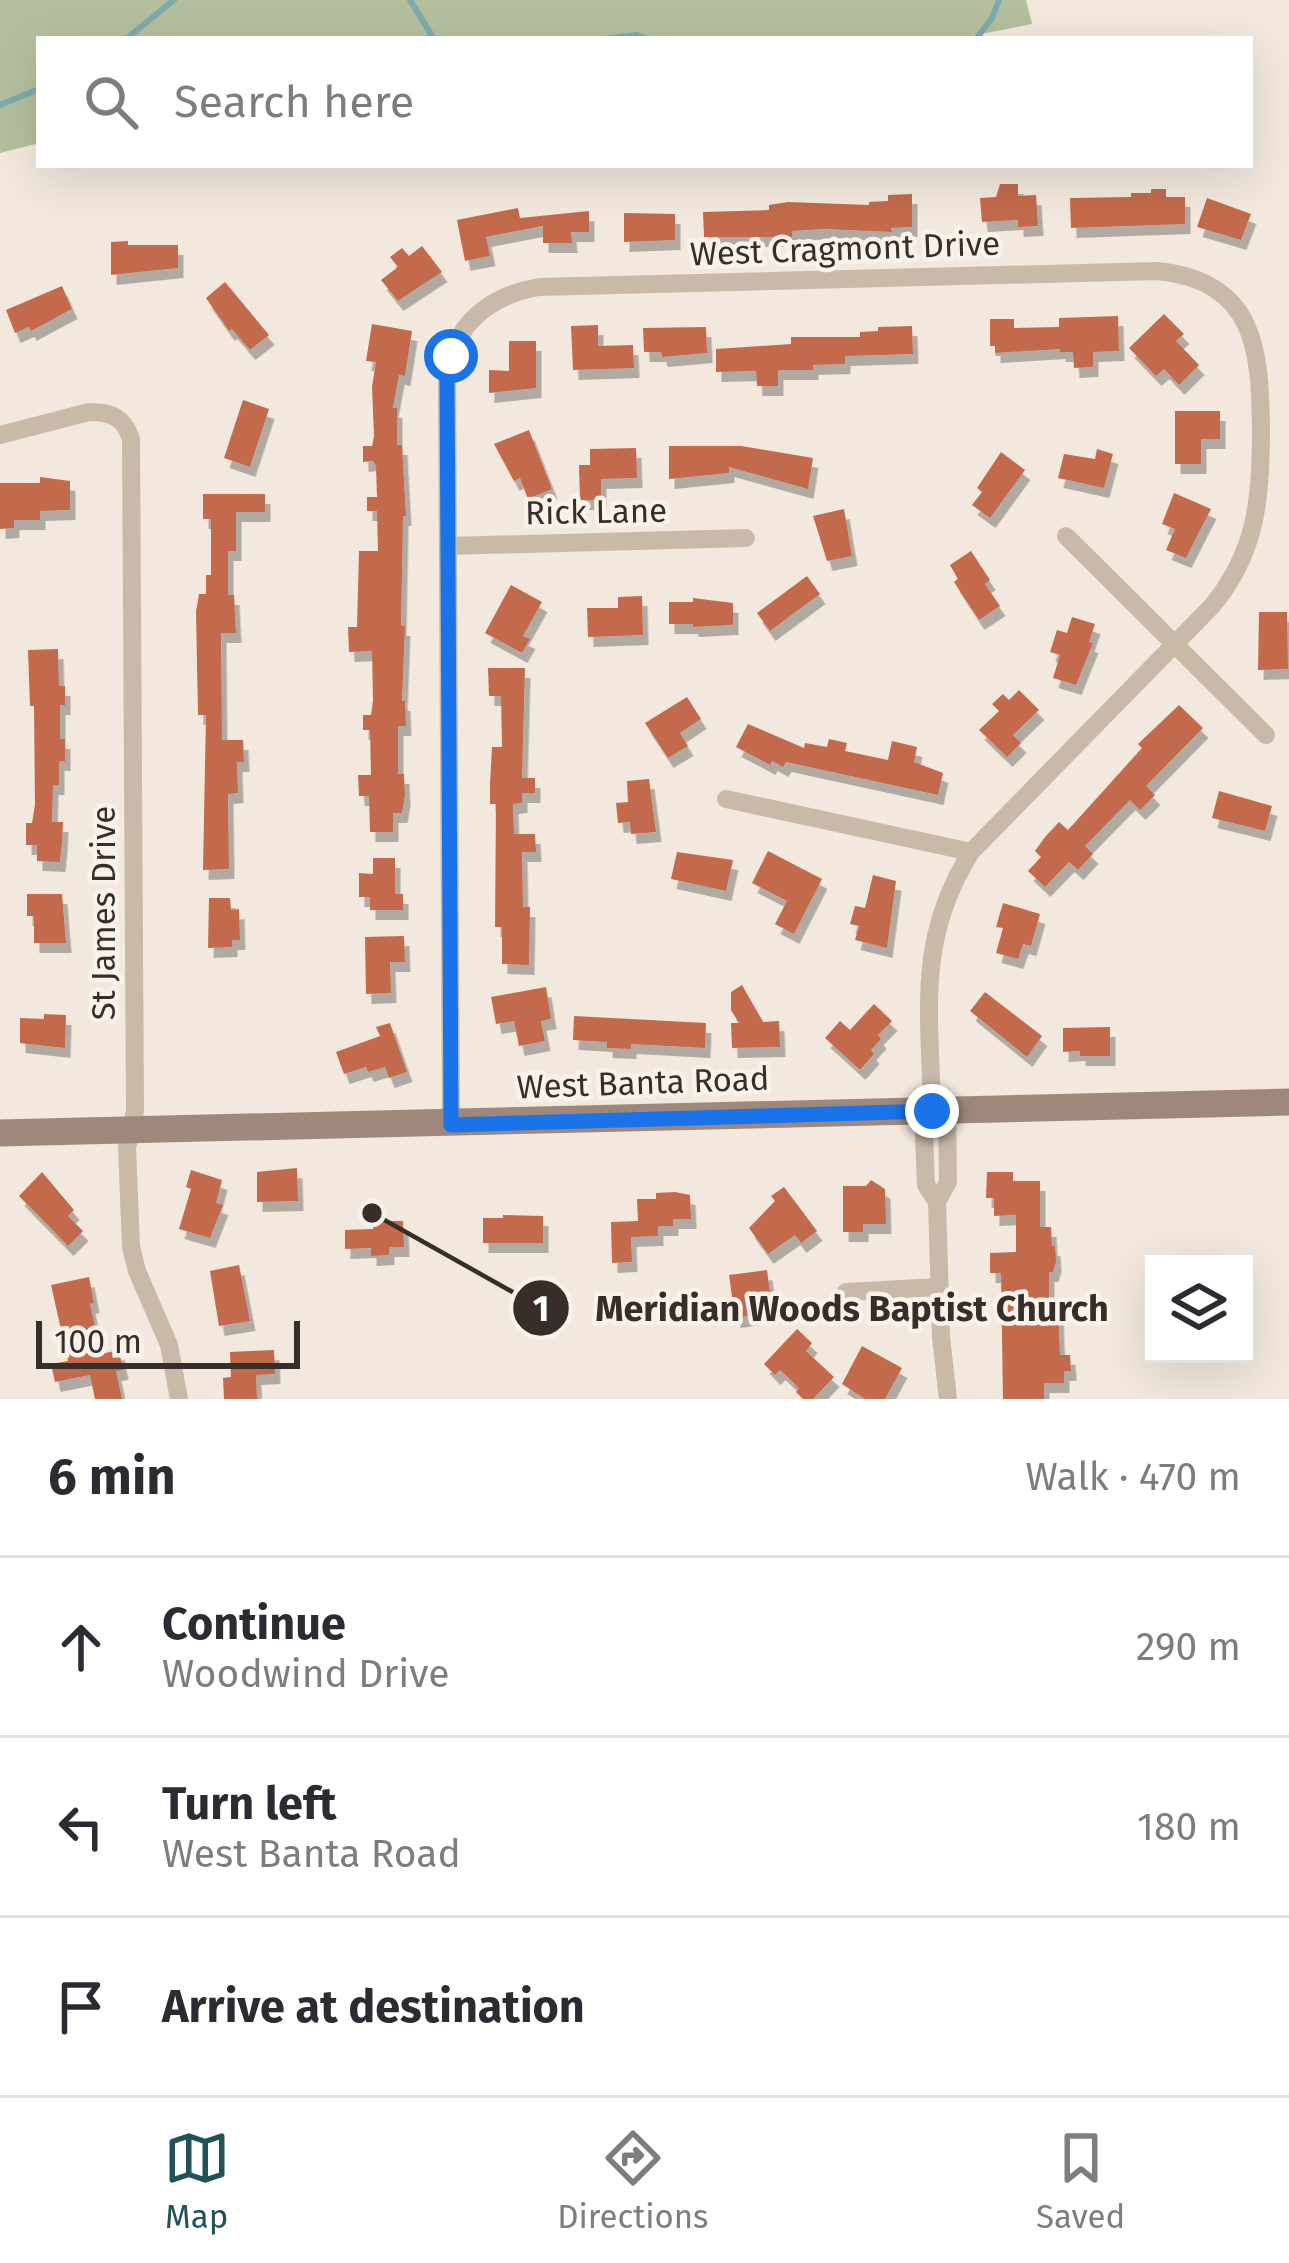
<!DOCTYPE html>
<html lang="en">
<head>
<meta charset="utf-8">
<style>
	:root { --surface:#fff; --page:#f2f2f3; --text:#2b2b33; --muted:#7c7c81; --line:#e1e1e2; --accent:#205257 }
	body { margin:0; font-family:"Fira Sans",sans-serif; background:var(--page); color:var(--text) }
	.controls { position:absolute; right:36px; bottom:36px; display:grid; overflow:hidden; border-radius:0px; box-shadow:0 12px 48px #0002 }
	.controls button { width:108px; height:108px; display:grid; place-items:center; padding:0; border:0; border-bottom:3px solid var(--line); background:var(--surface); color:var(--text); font:60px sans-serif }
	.scale { position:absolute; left:36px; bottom:30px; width:264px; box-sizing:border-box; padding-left:12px; border:6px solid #372e29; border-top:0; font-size:33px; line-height:42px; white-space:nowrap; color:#372e29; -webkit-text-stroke:9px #f9f2ea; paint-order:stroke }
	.stop { position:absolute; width:36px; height:36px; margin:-27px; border:9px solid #1a73e8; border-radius:50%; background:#fff }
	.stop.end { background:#1a73e8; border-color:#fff; box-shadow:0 3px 12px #0008 }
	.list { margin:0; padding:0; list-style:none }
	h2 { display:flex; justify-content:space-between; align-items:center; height:156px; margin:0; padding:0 48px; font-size:51px }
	h2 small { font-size:39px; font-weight:400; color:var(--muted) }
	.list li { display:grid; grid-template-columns:78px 1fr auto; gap:36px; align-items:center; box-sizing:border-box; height:180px; padding:0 48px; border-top:3px solid var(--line) }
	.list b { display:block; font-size:45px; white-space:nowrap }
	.list p { margin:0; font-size:39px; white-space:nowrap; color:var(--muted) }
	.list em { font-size:39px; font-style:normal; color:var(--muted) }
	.icon { flex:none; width:66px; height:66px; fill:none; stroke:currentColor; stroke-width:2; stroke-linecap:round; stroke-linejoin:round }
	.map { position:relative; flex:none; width:1289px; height:1399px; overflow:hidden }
	.search { position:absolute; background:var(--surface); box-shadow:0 12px 48px #0002; left:36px; right:36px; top:36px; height:132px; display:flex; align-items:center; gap:30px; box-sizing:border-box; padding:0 42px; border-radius:0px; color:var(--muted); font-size:45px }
	.sheet { height:696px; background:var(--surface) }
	nav { display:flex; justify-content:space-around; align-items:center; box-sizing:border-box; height:168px; border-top:3px solid var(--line); background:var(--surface); font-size:33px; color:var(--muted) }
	nav a { display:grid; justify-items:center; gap:6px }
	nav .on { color:var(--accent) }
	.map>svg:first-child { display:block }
	.green { fill:#b4c09d }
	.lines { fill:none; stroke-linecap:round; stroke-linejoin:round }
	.stream { stroke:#7dabae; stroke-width:6 }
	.building { fill:#c26b4b; filter:url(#shadow) }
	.street { stroke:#c9b9a9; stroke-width:18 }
	.secondary { stroke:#9d887b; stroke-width:27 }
	.route { stroke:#1a73e8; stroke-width:15 }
	.labels { text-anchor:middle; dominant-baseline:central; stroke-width:9; stroke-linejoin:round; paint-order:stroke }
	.street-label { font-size:33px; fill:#372e29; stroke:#f9f2ea }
	.leader { fill:none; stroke:#372e29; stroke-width:4.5 }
	.callout-dot { fill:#372e29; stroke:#f9f2ea; stroke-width:4.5 }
	.mark-label { font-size:36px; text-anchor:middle; font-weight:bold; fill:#fff }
	.callout-label { font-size:36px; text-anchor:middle; font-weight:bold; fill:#372e29; stroke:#f9f2ea; stroke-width:9; stroke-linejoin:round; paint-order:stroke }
</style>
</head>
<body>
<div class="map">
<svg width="1289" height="1399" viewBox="0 0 1289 1399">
	<defs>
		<filter id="shadow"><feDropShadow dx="5.5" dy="10" stdDeviation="0" flood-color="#0004"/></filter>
	</defs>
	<rect width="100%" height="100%" fill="#f2e8dd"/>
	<path class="green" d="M 0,0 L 1026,0 L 1032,24 L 956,39 L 39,39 L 39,143 L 0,153 Z"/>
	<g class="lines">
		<path class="stream" d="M 410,0 L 434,39
			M 126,39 L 174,0
			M 604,39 L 637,35 L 647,39
			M 976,39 L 992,18 L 999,0
			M 0,105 L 39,89"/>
	</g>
	<path class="building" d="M 1000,184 L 1018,184 L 1018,196 L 1036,195 L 1038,226 L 1018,227 L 1018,220 L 982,222 L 980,198 L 996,197 Z
		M 1151,189 L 1166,189 L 1166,197 L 1185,197 L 1185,224 L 1071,228 L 1070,198 L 1131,197 L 1131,193 L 1151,193 Z
		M 912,194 L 912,227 L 891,228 L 892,232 L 825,229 L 792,231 L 792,237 L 704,237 L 703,212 L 769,210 L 769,205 L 788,202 L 869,205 L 869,202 L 888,201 L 888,195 Z
		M 1207,198 L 1251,214 L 1241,240 L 1197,227 Z
		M 518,208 L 520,218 L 589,211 L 589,232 L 571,232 L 572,243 L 543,243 L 543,226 L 486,237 L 490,256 L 465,261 L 457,220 Z
		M 624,213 L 675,214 L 675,240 L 624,242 Z
		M 128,241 L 128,245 L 178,245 L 178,268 L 111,275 L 111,242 Z
		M 422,246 L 442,272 L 398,301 L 381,280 L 398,267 L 390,257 L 402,248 L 409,256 Z
		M 225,282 L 269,335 L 250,350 L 232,329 L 229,331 L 206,298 Z
		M 62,286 L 72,309 L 31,331 L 29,327 L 15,333 L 6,310 Z
		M 1164,314 L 1184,334 L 1176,341 L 1199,365 L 1179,385 L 1164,369 L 1156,376 L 1129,348 Z
		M 1118,316 L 1119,351 L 1093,352 L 1093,367 L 1074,368 L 1073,352 L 1060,352 L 1060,349 L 995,353 L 995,346 L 990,346 L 990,319 L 1014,319 L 1014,328 L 1059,327 L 1059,318 Z
		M 372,324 L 412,331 L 405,376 L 399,375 L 393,408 L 397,408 L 397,445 L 402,445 L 406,516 L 403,516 L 401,626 L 405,626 L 402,701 L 405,701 L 406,726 L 398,726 L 398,774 L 404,774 L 405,796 L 402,813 L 393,813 L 393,832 L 370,832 L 369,796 L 359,796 L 358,775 L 371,775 L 370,730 L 363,730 L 363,715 L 371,715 L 373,701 L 372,651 L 349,652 L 348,627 L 357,627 L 359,551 L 378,551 L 377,511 L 367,511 L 367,497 L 377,497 L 376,466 L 373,461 L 363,462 L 363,446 L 372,446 L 374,436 L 372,387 L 376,362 L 366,361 Z
		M 598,325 L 598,346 L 633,345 L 634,368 L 573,370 L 571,326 Z
		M 912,326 L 913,354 L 845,356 L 845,364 L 813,365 L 813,370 L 778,370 L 778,386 L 757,386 L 756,371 L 716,372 L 716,349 L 791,344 L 791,337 L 860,337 L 860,332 L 878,331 L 878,327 Z
		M 706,327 L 707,353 L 662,357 L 661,352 L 644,352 L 643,328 Z
		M 509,341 L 536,341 L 536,388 L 489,393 L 489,370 L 509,371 Z
		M 243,400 L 269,409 L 250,467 L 224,458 Z
		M 1175,411 L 1220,411 L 1220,439 L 1201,439 L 1201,464 L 1175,464 Z
		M 529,430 L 552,489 L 528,499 L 520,478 L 514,481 L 494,444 Z
		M 669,446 L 741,446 L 813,458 L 808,489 L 729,467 L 729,473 L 669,479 Z
		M 636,448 L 637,478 L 601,479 L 601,500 L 580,500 L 579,465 L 590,465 L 590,449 Z
		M 1097,449 L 1113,454 L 1104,488 L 1058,478 L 1064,454 L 1095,459 Z
		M 1001,452 L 1025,470 L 990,518 L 972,505 L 982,492 L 977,488 Z
		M 40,477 L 70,481 L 70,510 L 40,511 L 40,520 L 14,520 L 14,528 L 0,529 L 0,483 L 40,483 Z
		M 1174,493 L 1211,509 L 1186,558 L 1166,550 L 1175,529 L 1162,524 Z
		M 203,494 L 265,494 L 265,512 L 236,512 L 236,551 L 228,551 L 228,595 L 234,595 L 236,633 L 221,633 L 222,740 L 243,740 L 244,762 L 237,762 L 238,793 L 228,794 L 229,869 L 203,870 L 206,715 L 198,715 L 196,612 L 199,594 L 206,594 L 206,575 L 211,575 L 211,519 L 203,519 Z
		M 844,509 L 852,556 L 827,561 L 813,516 Z
		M 971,551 L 990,580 L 985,584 L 1000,606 L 979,620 L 954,582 L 958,579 L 950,565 Z
		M 807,576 L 820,594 L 770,631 L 757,613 Z
		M 511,585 L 542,602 L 523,636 L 530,639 L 522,653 L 485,633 Z
		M 642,596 L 643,635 L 588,637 L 587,608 L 618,608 L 618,597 Z
		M 693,598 L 733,603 L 733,625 L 693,627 L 693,624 L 669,624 L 669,602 L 693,602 Z
		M 1259,612 L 1287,612 L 1288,669 L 1258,670 Z
		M 1072,617 L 1095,624 L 1089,642 L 1093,643 L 1076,685 L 1053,678 L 1060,655 L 1050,652 L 1057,630 L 1067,633 Z
		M 58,649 L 59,686 L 65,686 L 65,705 L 60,705 L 60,739 L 65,739 L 65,761 L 59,761 L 59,785 L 53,785 L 52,822 L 63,822 L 62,843 L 60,862 L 37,861 L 37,845 L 26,845 L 26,823 L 32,823 L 35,805 L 34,706 L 30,706 L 28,650 Z
		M 488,668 L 525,668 L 522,778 L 535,778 L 535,793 L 522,793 L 522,803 L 513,804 L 514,834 L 535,834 L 536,852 L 522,852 L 523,907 L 530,907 L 529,965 L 502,964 L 502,927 L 495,927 L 496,804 L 490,804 L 490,784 L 492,747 L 502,747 L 501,696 L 489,696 Z
		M 1019,690 L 1039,710 L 1013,735 L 1021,743 L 1007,757 L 979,730 L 999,711 L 992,704 L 1003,694 L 1009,700 Z
		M 687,697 L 701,719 L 680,733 L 688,746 L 668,758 L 645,723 Z
		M 1179,705 L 1203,728 L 1146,786 L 1155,795 L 1140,810 L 1130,800 L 1085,846 L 1093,854 L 1078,870 L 1069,862 L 1045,887 L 1028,871 L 1041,857 L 1035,851 L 1045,837 L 1059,822 L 1068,830 L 1142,748 L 1138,744 Z
		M 748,724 L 804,748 L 805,743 L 827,747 L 829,739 L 847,743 L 845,751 L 888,760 L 892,741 L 917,747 L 914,762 L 943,773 L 938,795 L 786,762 L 783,767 L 772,761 L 770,765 L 736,747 Z
		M 649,779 L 656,832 L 631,834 L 630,822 L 618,823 L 616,803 L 628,802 L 627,781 Z
		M 1219,791 L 1272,806 L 1265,831 L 1212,818 Z
		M 768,851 L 822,879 L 794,934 L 775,924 L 787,901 L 752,883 Z
		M 677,852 L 733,860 L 726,891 L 671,879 Z
		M 373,858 L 395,858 L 395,894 L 403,894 L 403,910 L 370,910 L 370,897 L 359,897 L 359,873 L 373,874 Z
		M 873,875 L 896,881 L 887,948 L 855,940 L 859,926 L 850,924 L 855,906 L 865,908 Z
		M 27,894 L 62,894 L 66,943 L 34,943 L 34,916 L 27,916 Z
		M 209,898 L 230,898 L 231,910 L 239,909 L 240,940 L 232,940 L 232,947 L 208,948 Z
		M 1003,903 L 1040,914 L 1031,946 L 1023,944 L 1018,959 L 996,953 L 1003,928 L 996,927 Z
		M 404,936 L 405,962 L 390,962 L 391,993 L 366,994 L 365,937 Z
		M 742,985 L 763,1022 L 779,1021 L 780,1047 L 732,1048 L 731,1023 L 739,1023 L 731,1010 L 731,992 Z
		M 546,987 L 551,1019 L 541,1021 L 545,1041 L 519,1046 L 514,1021 L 496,1024 L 491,997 Z
		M 985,992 L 1042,1036 L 1027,1057 L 970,1011 Z
		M 874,1004 L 892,1021 L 878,1035 L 881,1039 L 871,1050 L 874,1054 L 860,1070 L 825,1038 L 840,1021 L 850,1030 Z
		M 44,1014 L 66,1015 L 65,1048 L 20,1043 L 20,1018 L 44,1019 Z
		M 574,1016 L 706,1023 L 705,1048 L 631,1044 L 631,1049 L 607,1048 L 607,1042 L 573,1040 Z
		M 390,1023 L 407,1072 L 389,1078 L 385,1067 L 368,1072 L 366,1067 L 344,1074 L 336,1052 L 380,1036 L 376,1027 Z
		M 1110,1027 L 1110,1056 L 1080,1056 L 1080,1051 L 1063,1052 L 1063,1028 Z
		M 297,1168 L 298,1201 L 257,1202 L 257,1172 Z
		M 191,1170 L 222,1180 L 216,1203 L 223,1205 L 210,1238 L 179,1229 L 191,1189 L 186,1187 Z
		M 42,1172 L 74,1210 L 68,1216 L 83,1231 L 68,1246 L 19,1196 Z
		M 987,1172 L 1013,1172 L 1013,1181 L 1040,1181 L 1040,1227 L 1051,1227 L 1052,1246 L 1055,1246 L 1056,1262 L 1053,1272 L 1049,1272 L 1049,1309 L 1058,1309 L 1060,1355 L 1070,1355 L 1071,1371 L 1064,1371 L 1064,1383 L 1044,1383 L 1044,1399 L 1003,1399 L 1001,1273 L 990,1273 L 990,1253 L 1016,1252 L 1016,1215 L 994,1216 L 994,1198 L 986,1198 Z
		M 871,1180 L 885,1189 L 886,1224 L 863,1224 L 863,1232 L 843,1232 L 843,1186 L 866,1186 Z
		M 784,1187 L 817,1231 L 801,1243 L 795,1235 L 768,1254 L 749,1228 L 775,1201 L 771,1196 Z
		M 675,1192 L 690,1195 L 691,1219 L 673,1219 L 673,1226 L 658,1226 L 658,1236 L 631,1237 L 632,1262 L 612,1263 L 611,1222 L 638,1221 L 637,1199 L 656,1199 L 656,1193 Z
		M 503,1215 L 543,1216 L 543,1243 L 483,1243 L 483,1218 L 503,1218 Z
		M 373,1221 L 403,1221 L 404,1247 L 389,1247 L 389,1255 L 371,1256 L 371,1248 L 345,1249 L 345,1230 L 373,1229 Z
		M 239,1265 L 250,1321 L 219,1326 L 210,1271 Z
		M 767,1270 L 770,1293 L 780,1292 L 783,1311 L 735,1318 L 729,1275 Z
		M 89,1277 L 94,1303 L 90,1304 L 101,1354 L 119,1350 L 123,1370 L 116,1371 L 122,1399 L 95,1399 L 90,1375 L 55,1382 L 51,1364 L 68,1361 L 51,1285 Z
		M 797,1329 L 812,1343 L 806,1351 L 834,1377 L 813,1399 L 803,1399 L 796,1392 L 799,1388 L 780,1370 L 775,1375 L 764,1364 Z
		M 862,1346 L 902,1368 L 885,1399 L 865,1399 L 842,1384 Z
		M 274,1350 L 275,1374 L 256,1375 L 257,1399 L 224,1399 L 223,1378 L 231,1377 L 230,1352 Z"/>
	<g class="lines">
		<path class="street" d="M 0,435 L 89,412 C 111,412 124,417 131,439 L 135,1111 L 127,1147 L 131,1247 L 137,1271 L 169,1345 L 179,1399
			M 1066,536 L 1266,735
			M 448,546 L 746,538
			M 726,799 L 971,852
			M 923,1111 L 926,1185 L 937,1202 L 941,1337 L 948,1399
			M 451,1125 L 447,382 C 450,327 487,296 539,287 L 1157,271 C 1256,281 1260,350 1261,430 C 1261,497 1257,552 1212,606 L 971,852 C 916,940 930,1011 932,1111
			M 937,1202 L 948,1182 L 947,1111
			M 846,1292 L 939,1287"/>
		<path class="secondary" d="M 0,1133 L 1289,1102"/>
	</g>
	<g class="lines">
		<path class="route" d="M 451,356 L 447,375 L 451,1125 L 932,1111"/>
	</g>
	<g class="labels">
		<g class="street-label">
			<text transform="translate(845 249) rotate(-2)">West Cragmont Drive</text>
			<text transform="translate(596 512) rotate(-1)">Rick Lane</text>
			<text transform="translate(104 913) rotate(-90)">St James Drive</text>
			<text transform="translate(643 1083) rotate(-2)">West Banta Road</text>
		</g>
	</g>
	<path class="leader" d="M372 1213L541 1308"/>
	<g class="callout-dot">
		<circle cx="372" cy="1213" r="12"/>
		<circle cx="541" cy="1308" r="30"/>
	</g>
	<g class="mark-label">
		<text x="541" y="1321">1</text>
	</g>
	<g class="callout-label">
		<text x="852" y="1321">Meridian Woods Baptist Church</text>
	</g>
</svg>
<div class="controls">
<button><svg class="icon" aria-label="layers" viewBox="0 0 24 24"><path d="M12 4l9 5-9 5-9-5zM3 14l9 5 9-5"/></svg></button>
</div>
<div class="scale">100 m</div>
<div class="stop" style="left:451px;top:356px"></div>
<div class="stop end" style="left:932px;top:1111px"></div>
<div class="search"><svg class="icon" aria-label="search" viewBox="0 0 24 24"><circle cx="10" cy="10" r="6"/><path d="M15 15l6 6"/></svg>Search here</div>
</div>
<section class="sheet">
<h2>6 min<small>Walk · 470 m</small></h2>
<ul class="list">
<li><svg class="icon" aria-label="ahead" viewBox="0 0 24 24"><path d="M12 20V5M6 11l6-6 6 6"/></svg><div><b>Continue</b><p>Woodwind Drive</p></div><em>290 m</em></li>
<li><svg class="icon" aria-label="left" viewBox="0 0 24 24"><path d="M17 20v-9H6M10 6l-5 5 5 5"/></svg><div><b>Turn left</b><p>West Banta Road</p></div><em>180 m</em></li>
<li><svg class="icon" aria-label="arrive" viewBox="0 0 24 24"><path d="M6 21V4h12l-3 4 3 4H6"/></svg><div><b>Arrive at destination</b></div></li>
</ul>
</section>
<nav>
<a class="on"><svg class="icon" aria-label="map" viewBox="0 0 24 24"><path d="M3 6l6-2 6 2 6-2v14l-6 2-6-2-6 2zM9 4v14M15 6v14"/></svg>Map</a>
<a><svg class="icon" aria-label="directions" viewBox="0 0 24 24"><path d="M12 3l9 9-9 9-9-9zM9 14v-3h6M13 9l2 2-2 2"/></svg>Directions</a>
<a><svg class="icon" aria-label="saved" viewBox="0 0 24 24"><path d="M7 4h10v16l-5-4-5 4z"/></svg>Saved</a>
</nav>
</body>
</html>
